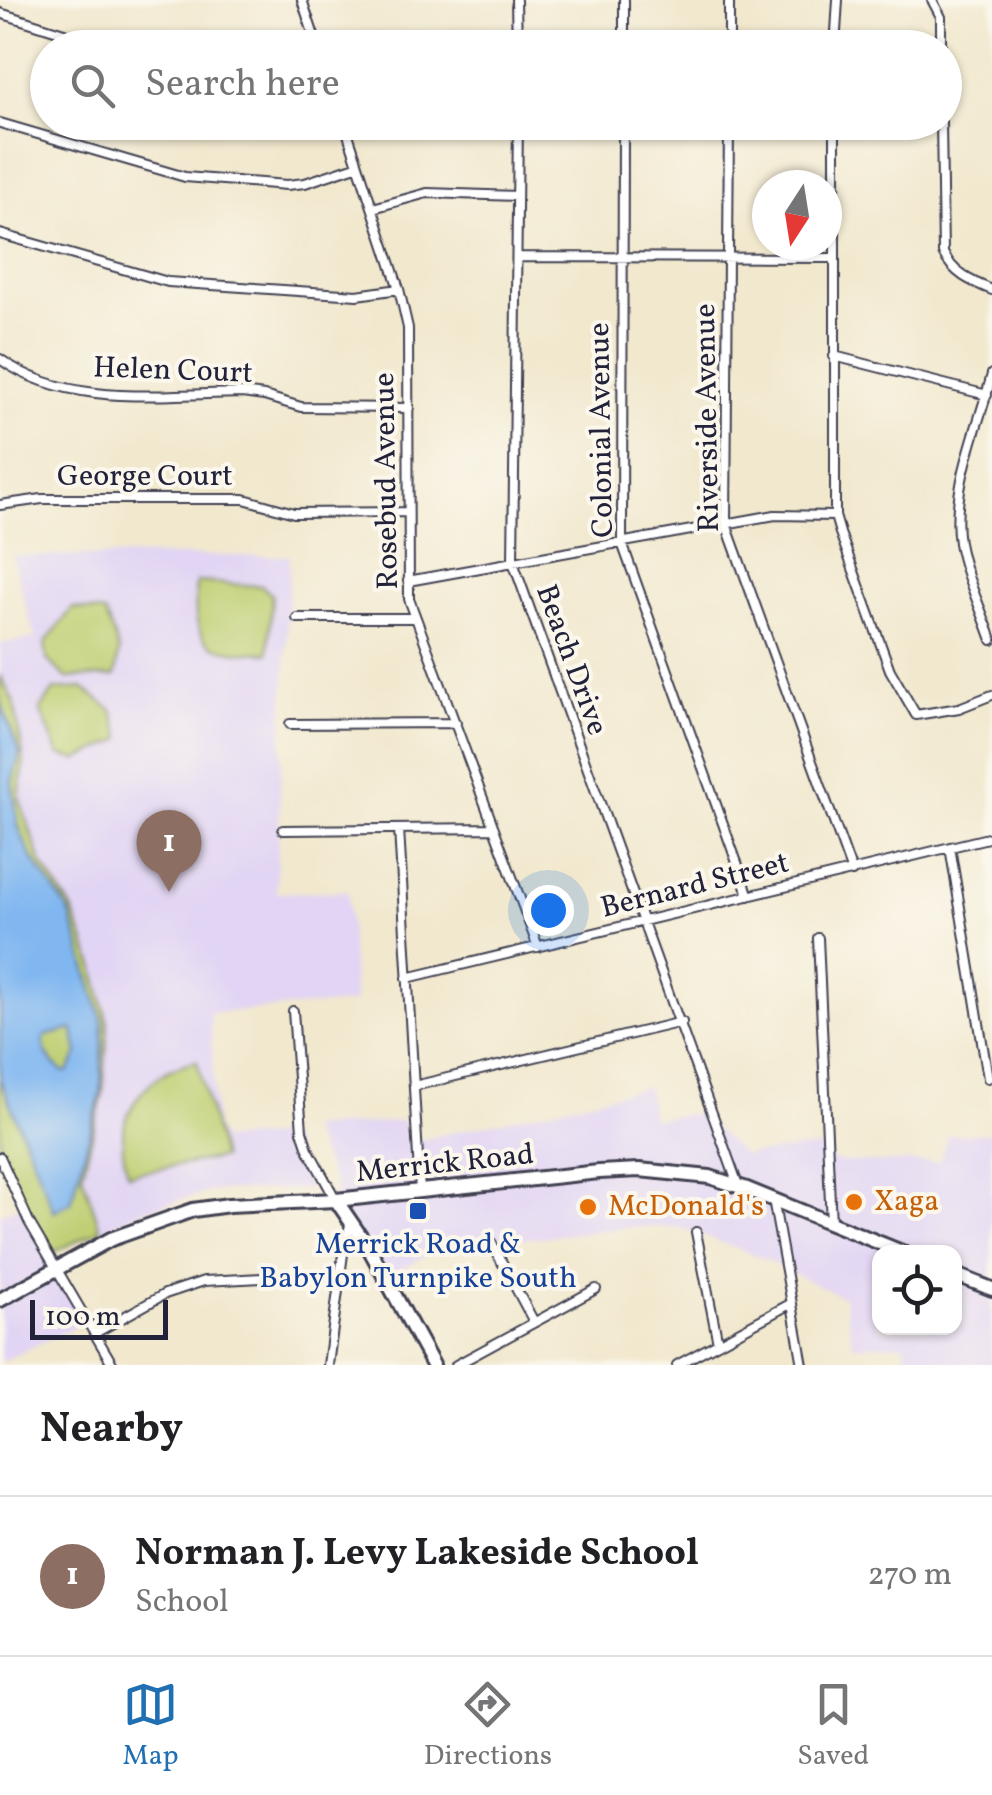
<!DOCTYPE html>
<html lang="en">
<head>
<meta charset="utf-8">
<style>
	:root { --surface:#fff; --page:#f2f2f2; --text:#202124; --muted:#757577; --line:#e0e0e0; --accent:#1f6fb2 }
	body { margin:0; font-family:Vollkorn,serif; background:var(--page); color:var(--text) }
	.controls { position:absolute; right:30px; bottom:30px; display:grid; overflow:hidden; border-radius:20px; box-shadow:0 2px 8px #0004 }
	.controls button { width:90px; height:90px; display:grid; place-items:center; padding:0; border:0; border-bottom:2px solid var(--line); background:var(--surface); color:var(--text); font:50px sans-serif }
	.compass { position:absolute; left:752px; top:170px; width:90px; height:90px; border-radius:50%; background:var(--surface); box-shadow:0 2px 8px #0004; rotate:192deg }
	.scale { position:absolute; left:30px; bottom:25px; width:138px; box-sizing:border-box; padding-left:10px; border:5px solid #22223b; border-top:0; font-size:28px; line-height:35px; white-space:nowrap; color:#22223b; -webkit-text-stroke:8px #fbf7ec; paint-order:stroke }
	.you { position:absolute; left:548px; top:910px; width:35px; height:35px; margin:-25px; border:8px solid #fff; border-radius:50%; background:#1a73e8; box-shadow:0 0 0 15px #1a73e833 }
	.badge { display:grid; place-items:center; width:65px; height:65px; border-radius:50%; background:var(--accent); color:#fff; font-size:32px; font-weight:700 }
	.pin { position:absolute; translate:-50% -82px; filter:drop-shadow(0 2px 5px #0008) }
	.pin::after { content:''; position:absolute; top:52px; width:35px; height:30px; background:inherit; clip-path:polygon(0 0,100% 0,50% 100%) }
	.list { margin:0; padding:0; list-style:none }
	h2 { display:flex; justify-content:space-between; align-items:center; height:130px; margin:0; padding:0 40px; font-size:42px }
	h2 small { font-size:32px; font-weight:400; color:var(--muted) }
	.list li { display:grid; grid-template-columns:65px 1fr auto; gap:30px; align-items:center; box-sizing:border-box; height:160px; padding:0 40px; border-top:2px solid var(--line) }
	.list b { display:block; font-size:38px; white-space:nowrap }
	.list p { margin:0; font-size:32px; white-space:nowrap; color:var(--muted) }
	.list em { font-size:32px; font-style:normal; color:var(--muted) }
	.icon { flex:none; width:55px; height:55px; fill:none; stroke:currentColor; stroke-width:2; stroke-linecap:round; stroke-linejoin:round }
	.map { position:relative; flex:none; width:992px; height:1365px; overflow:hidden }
	.search { position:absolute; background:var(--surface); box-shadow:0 2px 8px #0004; left:30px; right:30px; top:30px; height:110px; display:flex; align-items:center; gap:25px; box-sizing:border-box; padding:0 35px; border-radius:55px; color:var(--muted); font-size:38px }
	.sheet { height:290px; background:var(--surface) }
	nav { display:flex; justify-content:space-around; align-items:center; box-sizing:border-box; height:140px; border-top:2px solid var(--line); background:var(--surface); font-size:28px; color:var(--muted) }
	nav a { display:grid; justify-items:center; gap:5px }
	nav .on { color:var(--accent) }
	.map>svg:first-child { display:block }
	.built { fill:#e1d4f4; fill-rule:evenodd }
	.green { fill:#bdce70; stroke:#707856; stroke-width:2.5 }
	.water { fill:#81b7f0; stroke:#526c96; stroke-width:2.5; fill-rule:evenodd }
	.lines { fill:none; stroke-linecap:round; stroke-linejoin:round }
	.minor-casing { stroke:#414051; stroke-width:12 }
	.primary-casing { stroke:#414051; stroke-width:18 }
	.minor { stroke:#fff; stroke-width:8 }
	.primary { stroke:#fff; stroke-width:12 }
	.food-dot { fill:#e8710a; stroke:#fbf7ec; stroke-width:4 }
	.transit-dot { fill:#1a4fb4; stroke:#fbf7ec; stroke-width:4 }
	.labels { text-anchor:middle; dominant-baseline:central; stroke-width:8; stroke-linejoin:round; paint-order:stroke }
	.street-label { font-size:30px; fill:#22223b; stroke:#fbf7ec }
	.food-label { font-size:30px; fill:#c56008; stroke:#fbf7ec; text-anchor:start }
	.transit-label { font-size:30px; fill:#164399; stroke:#fbf7ec }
</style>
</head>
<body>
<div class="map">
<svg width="992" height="1365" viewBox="0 0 992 1365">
	<rect width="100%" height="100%" fill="#fbf7ec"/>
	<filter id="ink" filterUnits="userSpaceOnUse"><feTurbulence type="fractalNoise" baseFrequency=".01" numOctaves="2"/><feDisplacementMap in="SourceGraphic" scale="20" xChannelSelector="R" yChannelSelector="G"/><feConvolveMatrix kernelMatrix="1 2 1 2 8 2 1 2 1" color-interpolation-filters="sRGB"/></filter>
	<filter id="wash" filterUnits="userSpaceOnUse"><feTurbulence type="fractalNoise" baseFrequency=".0048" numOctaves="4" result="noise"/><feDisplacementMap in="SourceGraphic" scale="40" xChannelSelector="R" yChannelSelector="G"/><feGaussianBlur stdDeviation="2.25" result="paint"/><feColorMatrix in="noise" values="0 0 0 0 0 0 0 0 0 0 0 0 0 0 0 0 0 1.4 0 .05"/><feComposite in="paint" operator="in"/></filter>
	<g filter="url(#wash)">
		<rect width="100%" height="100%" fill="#f1e8ce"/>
		<path class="built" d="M 12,556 L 290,556 L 276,893 L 348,891 L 354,1003 L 210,1013 L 216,1128 L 222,1140 L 288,1136 L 310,1189 L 212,1191 L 141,1211 L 101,1230 L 82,1175 L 103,1094 L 72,909 L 41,862 L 18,798 L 24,761 L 14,703 L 0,675 L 0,644 L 35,638 Z
			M 647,1087 L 653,1119 L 698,1113 L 743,1155 L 818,1147 L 837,1162 L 939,1162 L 948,1135 L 992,1133 L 992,1365 L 906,1365 L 905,1344 L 853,1345 L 844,1298 L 760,1257 L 679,1227 L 631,1227 L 441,1248 L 378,1280 L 333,1212 L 335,1185 L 309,1128 L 404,1121 L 408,1143 ZM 880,1252 L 954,1252 L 954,1328 L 880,1328 Z
			M 22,1205 L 85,1322 L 0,1362 L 0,1214 Z"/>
		<path class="green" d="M 196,582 L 262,586 L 272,595 L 268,653 C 206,652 192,648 196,582 Z
			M 73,608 L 105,613 L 119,651 L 115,676 L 67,678 L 47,660 L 45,643 Z
			M 0,675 L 14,703 L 24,761 L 19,798 L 41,862 L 72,909 L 94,966 L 108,1024 L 103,1094 L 82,1175 L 101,1230 L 50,1254 L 32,1223 L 0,1154 Z
			M 83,688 L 112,710 L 122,739 L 77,760 L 59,755 L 40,710 L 54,690 Z
			M 197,1061 L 222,1158 L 128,1174 C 125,1162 121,1148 123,1135 C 128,1096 159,1068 197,1061 Z"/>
		<path class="water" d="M 0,701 L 20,754 L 12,782 L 18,825 L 30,855 L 69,911 L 103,1023 L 101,1094 L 71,1202 L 54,1211 L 0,1079 ZM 73,1029 L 78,1053 L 69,1071 L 64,1072 C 53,1064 40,1051 45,1036 Z"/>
	</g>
	<g filter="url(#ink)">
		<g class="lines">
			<g class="minor-casing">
				<path id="minor" d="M 302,0 L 318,48
					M 516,0 L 517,48
					M 932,0 L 941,17 L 941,48
					M 0,13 L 112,48
					M 624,48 L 624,0
					M 729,48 L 729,0
					M 835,48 L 838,0
					M 344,122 L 399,289 L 408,328 L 409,599 L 538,947
					M 518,122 L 513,562 L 738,1185
					M 623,122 L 622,543 L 749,896
					M 729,122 L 726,524 L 852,872
					M 835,122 L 835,516 L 840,533 L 890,670 L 916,715 L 959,708 L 992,695
					M 941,122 L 943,253 C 954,274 970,281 992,290
					M 0,123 L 185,177 L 287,185 L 305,183 L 356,166
					M 373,208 L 427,193 L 517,196
					M 0,234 L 168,282 L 357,295 L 399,289
					M 517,257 L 834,258
					M 834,356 L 987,395
					M 0,359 C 67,408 163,394 242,393 L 264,396 L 301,407 L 409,408
					M 992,374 C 979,427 950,488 959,543 C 965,576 981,608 992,640
					M 0,505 L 42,499 L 244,499 L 294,513 L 408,512
					M 408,581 L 775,515 L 835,516
					M 297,618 L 416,618
					M 290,724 L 456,723
					M 399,829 L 420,1192
					M 283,830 L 494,828
					M 950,847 L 988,1078
					M 818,938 L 831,1224
					M 407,978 L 992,837
					M 293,1011 L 302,1131 L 308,1149 L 336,1200
					M 414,1086 L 682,1022
					M 0,1157 L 29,1222 L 113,1365
					M 773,1199 L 803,1365
					M 696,1232 L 718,1343
					M 491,1242 L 534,1322
					M 95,1333 L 165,1294 L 204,1281 L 341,1274
					M 328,1365 L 343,1254 L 350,1225
					M 456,1365 L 596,1289
					M 677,1365 L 792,1303"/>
			</g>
			<g class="primary-casing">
				<path id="primary" d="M 336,1200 L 370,1250 L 433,1365
					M 954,1274 L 992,1289
					M 0,1300 L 111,1239 L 193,1210 L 229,1205 L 336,1200 L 599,1172 L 639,1170 L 710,1177 L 747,1189 L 902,1252"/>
			</g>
			<use href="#minor" class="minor"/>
			<use href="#primary" class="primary"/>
		</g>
	</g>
	<g class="food-dot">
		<circle cx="854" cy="1202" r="10"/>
		<circle cx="588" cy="1207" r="10"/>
	</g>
	<rect class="transit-dot" x="408" y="1201" width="20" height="20" rx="5"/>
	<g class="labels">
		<g class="street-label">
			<text transform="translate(173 371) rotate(2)">Helen Court</text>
			<text transform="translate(708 418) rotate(-91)">Riverside Avenue</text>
			<text transform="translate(602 430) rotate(-91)">Colonial Avenue</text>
			<text x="145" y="477">George Court</text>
			<text transform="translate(387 481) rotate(-91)">Rosebud Avenue</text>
			<text transform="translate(571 660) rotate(70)">Beach Drive</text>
			<text transform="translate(695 886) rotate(-14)">Bernard Street</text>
			<text transform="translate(445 1164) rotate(-6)">Merrick Road</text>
		</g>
		<g class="food-label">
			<text x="874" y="1202">Xaga</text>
			<text x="608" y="1207">McDonald's</text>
		</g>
		<g class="transit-label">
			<text x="418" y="1245">Merrick Road &amp;<tspan x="418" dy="34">Babylon Turnpike South</tspan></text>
		</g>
	</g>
</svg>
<div class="controls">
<button><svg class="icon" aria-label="locate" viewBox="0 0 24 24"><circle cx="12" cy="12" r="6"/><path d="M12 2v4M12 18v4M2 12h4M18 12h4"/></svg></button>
</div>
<svg class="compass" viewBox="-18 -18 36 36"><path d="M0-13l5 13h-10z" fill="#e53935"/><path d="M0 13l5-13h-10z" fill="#757577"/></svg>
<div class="scale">100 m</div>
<div class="you"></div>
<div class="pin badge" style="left:169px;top:892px;background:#8d6e63">1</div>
<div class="search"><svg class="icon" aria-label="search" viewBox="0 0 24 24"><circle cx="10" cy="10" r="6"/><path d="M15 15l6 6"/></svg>Search here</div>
</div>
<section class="sheet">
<h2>Nearby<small></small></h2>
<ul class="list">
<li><span class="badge" style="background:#8d6e63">1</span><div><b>Norman J. Levy Lakeside School</b><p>School</p></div><em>270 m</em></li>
</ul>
</section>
<nav>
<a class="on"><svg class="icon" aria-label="map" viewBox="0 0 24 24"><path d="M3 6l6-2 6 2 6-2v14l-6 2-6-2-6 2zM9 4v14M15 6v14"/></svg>Map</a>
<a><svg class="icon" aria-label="directions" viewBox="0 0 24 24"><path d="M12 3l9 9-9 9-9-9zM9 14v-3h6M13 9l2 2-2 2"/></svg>Directions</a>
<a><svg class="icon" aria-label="saved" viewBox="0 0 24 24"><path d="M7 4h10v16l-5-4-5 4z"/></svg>Saved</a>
</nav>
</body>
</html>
